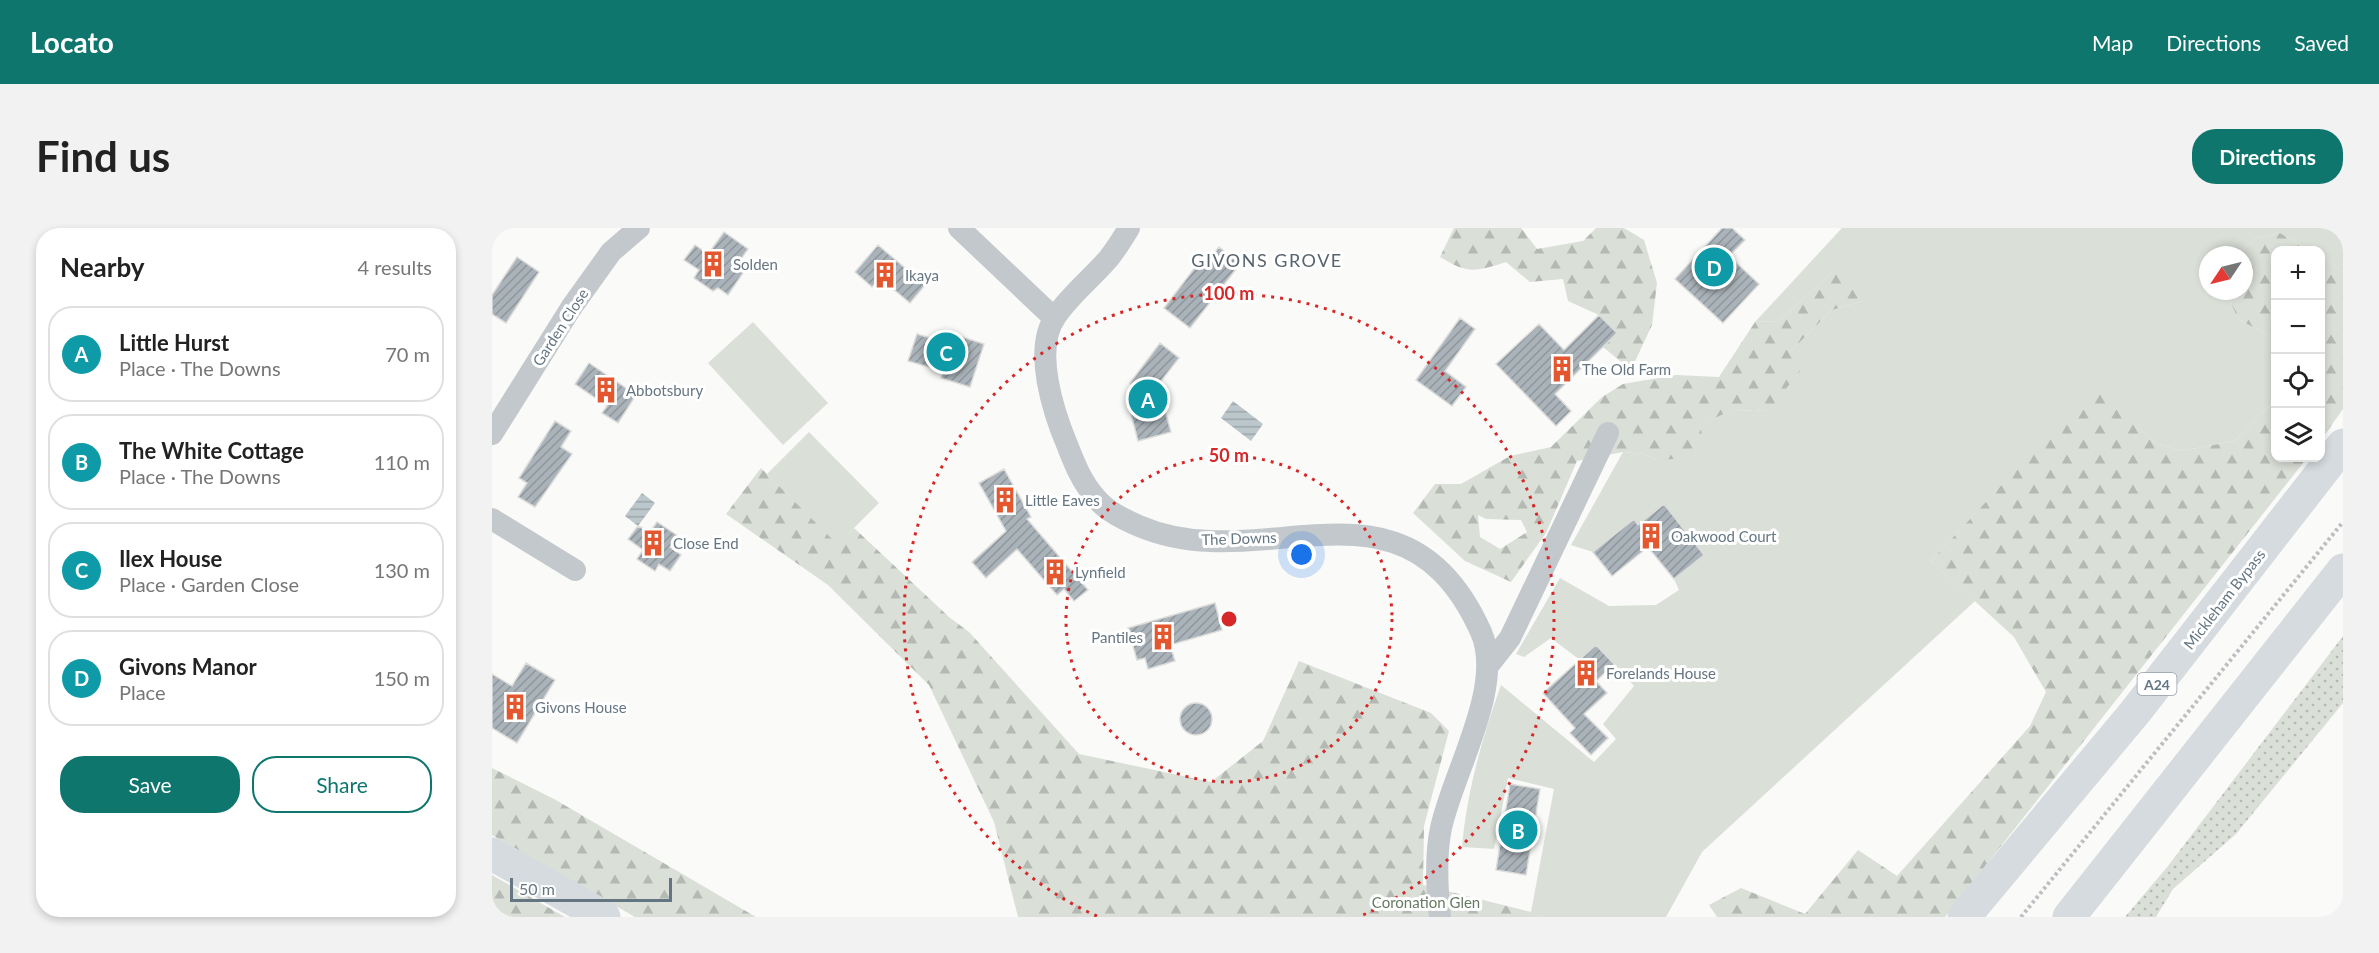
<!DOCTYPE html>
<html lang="en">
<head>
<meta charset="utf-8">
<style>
	:root { --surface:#fff; --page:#f2f2f2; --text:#222; --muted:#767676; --line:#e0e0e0; --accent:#0f766e }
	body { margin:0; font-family:Lato,sans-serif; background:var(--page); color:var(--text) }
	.controls { position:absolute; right:18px; top:18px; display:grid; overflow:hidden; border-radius:12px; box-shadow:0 3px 9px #0003 }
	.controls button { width:54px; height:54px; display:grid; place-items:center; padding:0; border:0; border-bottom:2px solid var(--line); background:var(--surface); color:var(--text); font:30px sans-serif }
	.compass { position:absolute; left:1707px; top:18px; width:54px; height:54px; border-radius:50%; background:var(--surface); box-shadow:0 3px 9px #0003; rotate:235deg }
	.scale { position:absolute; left:18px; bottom:15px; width:162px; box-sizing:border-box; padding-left:6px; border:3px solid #657683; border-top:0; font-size:16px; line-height:21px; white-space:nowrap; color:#657683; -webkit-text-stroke:4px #fff; paint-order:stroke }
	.you { position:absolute; left:810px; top:327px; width:21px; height:21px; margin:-15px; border:4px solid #fff; border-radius:50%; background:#1a73e8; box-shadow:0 0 0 9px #1a73e833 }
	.badge { display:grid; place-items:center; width:39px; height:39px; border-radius:50%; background:var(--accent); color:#fff; font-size:20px; font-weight:700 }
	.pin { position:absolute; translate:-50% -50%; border:3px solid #fff; box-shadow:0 2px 6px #0006 }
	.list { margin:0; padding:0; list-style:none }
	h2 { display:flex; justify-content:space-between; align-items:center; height:78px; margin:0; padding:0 24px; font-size:26px }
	h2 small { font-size:20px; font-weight:400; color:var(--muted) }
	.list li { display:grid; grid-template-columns:39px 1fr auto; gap:18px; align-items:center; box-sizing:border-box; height:96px; margin:0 12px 12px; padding:0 12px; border:2px solid var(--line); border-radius:24px }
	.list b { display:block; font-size:22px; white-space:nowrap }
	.list p { margin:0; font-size:20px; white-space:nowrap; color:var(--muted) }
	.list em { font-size:20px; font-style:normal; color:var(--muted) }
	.actions { display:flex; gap:12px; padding:18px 24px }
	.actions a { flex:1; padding:14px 0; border:2px solid var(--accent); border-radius:24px; text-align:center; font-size:21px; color:var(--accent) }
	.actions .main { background:var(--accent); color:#fff }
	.icon { flex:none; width:33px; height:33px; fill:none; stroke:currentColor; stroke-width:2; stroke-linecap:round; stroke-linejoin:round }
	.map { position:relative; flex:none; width:1851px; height:689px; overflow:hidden; border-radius:24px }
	header { display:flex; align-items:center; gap:36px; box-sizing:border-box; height:84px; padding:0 30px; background:var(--accent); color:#fff }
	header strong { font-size:28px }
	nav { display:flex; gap:33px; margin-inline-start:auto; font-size:21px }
	.intro { display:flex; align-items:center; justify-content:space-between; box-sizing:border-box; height:144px; padding:0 36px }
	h1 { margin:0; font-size:42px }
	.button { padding:15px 27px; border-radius:24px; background:var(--accent); color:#fff; font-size:21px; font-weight:700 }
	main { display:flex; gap:36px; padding:0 36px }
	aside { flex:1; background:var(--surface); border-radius:24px; box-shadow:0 3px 9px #0003 }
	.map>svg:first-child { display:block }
	.green { fill:#dadfd7 }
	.forest { fill:url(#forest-firs); fill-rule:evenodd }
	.park { fill:url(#park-dots) }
	.water { fill:url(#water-rules) }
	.building { fill:url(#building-hatch); stroke:#dcdcda; stroke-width:1.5 }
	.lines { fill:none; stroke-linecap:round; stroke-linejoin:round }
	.path { stroke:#bbbfc2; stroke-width:4; stroke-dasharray:3 3; stroke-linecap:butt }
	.minor { stroke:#c3c8cc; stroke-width:22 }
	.trunk { stroke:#d6dbdf; stroke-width:33 }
	.ring { fill:none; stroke:#d62828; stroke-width:3; stroke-dasharray:3 6 }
	.labels { text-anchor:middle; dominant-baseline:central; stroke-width:6; stroke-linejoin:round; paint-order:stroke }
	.shield { fill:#fff; stroke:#939fa8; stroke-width:1.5 }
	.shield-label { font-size:14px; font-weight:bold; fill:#657683 }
	.poi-label { font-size:15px; fill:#657683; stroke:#fff; text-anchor:start }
	.street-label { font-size:15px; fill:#657683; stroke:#fff }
	.park-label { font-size:15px; fill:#687a64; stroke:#fff }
	.quarter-label { font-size:18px; letter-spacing:1.5px; fill:#57646e; stroke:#fff }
	.centre { fill:#d62828; stroke:#fff; stroke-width:3 }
	.ring-label { font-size:18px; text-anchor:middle; font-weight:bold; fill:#d62828; stroke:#fff; stroke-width:6; stroke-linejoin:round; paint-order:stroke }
</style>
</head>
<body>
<header>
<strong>Locato</strong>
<nav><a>Map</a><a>Directions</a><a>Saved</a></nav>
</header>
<div class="intro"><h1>Find us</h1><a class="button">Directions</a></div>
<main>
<aside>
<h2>Nearby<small>4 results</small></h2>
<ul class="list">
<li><span class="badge" style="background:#0f9aa8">A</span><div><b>Little Hurst</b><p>Place · The Downs</p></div><em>70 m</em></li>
<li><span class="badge" style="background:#0f9aa8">B</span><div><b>The White Cottage</b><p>Place · The Downs</p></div><em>110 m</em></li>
<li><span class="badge" style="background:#0f9aa8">C</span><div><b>Ilex House</b><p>Place · Garden Close</p></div><em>130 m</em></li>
<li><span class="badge" style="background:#0f9aa8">D</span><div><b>Givons Manor</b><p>Place</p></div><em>150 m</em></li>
</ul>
<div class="actions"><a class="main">Save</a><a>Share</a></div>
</aside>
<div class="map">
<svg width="1851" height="689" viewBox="0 0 1851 689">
	<defs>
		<pattern id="forest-firs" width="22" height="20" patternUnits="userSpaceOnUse" patternTransform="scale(1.5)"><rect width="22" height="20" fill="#dadfd7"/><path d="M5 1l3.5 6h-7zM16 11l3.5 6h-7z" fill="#b4b9b4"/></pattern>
		<pattern id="park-dots" width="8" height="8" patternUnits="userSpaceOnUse" patternTransform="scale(1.5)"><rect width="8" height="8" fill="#dadfd7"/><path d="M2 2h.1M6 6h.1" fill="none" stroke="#b4b9b4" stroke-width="1.8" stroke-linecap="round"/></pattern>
		<pattern id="water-rules" width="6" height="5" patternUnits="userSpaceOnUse" patternTransform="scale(1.5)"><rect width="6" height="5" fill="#bbc7cb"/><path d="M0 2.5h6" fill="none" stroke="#9ca6aa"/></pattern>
		<pattern id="building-hatch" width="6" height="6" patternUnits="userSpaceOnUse" patternTransform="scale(1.5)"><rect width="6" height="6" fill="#aab3b9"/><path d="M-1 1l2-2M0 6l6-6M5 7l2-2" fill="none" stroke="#8e969c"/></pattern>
	</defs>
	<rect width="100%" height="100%" fill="#fafaf8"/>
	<path class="green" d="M 1350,0 L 1851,0 L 1851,43 L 1829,30 L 1828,22 L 1817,22 L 1788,5 L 1764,10 L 1745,27 L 1716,27 L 1716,63 L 1734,63 L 1746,91 L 1783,111 L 1783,172 L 1743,213 L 1689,223 L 1662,214 L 1601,160 L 1439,333 L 1483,373 L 1210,624 L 1174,689 L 1049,689 L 1039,684 L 1062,561 L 1016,550 L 1002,621 L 970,619 C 975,563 990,510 1009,457 L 1102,534 L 1124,511 L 1111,496 L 1142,458 L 1105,417 L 1088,432 L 1059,410 L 1032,429 L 1024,426 L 1068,350 L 1117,378 L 1164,377 L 1187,362 L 1182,351 L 1212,326 L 1172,276 L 1146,297 L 1141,291 L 1101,324 L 1079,317 L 1131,224 L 1152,226 L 1165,232 L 1207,197 L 1238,183 L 1277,182 L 1297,125 L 1340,82 L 1374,72 L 1339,45 L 1287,93 L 1263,94 Z
		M 261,94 L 336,175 L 291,217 L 216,135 Z
		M 317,204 L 387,275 L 345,317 L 275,246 Z"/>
	<path class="forest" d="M 962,0 L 1029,0 L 1045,21 L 1091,13 L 1104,0 L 1132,0 L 1152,12 L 1165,55 L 1160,97 L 1139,142 L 1111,119 L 1125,105 L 1107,87 L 1076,73 L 1071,51 L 1038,54 L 1014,34 C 983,44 976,46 948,29 Z
		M 1788,5 L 1817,22 L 1784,22 L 1783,111 L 1746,91 L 1734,63 L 1752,63 L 1752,27 L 1745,27 L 1764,10 Z
		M 1829,30 L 1851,43 L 1851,181 L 1829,212 Z
		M 1339,45 L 1369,48 L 1374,72 L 1340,82 L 1297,125 L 1308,143 L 1277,182 L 1238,183 L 1208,197 L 1212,216 L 1196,230 L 1165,232 L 1152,226 L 1131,224 L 1085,233 L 1054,305 L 1019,354 L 973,333 L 921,285 L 943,256 L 969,256 L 1018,228 L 1059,219 L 1110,169 L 1131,156 L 1184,147 L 1227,149 L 1263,94 L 1287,93 ZM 986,287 L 994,291 L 1029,292 L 1035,304 L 1008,321 L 988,309 Z
		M 1601,159 L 1662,214 L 1689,223 L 1743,213 L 1783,172 L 1784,230 L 1815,230 L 1453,689 L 1225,689 L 1217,677 L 1249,660 L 1313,686 L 1366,622 L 1405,648 L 1538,498 L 1554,464 L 1522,409 L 1439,333 Z
		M 269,240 L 345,316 L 362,300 L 457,389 L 477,404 L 587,526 L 719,554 L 771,513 L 807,433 L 939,485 L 957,503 L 932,598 L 931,657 L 1039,684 L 1049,689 L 526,689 L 502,594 L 437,457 L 336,357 L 234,286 Z
		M 0,540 L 62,571 L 264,689 L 143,689 L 0,607 Z
		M 0,647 L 73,689 L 0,689 Z"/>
	<path class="park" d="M 1851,408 L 1851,475 L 1744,606 L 1681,661 L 1664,689 L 1633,689 L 1676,638 Z"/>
	<path class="water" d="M 741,173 L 771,196 L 759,213 L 729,190 Z
		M 150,265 L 163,275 L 146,298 L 133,288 Z"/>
	<path class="building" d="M 1230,0 L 1240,0 L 1253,12 L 1237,28 L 1267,56 L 1231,95 L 1183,51 Z
		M 232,4 L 256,21 L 243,39 L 251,45 L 236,67 L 226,60 L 221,63 L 202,50 L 207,42 L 192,32 L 203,17 L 216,26 Z
		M 386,17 L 433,57 L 418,75 L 388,50 L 380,59 L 363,44 Z
		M 727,19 L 748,36 L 698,100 L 672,80 L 711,29 L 716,33 Z
		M 25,29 L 47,44 L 14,95 L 0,86 L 0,67 Z
		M 1107,87 L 1125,105 L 1063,166 L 1079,183 L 1064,198 L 1004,136 L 1047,96 L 1072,122 Z
		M 968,90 L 983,101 L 953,143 L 974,159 L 960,178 L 924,152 Z
		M 451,103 L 492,116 L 478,159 L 449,150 L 451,143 L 416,133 L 425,106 L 445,112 Z
		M 668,115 L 687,130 L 666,157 L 679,204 L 646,213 L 639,186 L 646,184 L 638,155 Z
		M 97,135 L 144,167 L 126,195 L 110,185 L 115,178 L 83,156 Z
		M 63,193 L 79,203 L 69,219 L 80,226 L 43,279 L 26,269 L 35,255 L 27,250 Z
		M 512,241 L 539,289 L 535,291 L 596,362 L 582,373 L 572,361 L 565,367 L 525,321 L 494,350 L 480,334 L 514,303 L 487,255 Z
		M 1172,276 L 1212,327 L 1182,351 L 1156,319 L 1120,348 L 1101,324 L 1142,291 L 1146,297 Z
		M 165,294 L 186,308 L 178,319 L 189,327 L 178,343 L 167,336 L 163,343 L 145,331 L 151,322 L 136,311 L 146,298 L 158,304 Z
		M 723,375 L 730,402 L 678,417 L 683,433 L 656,441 L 653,430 L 645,432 L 636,400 Z
		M 1104,417 L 1122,436 L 1104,453 L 1115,465 L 1092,486 L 1116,510 L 1099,527 L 1078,505 L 1083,500 L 1051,465 Z
		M 34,435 L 63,452 L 25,515 L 0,500 L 0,446 L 20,458 Z
		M688 491a16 16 0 1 1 32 0a16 16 0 1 1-32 0Z
		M 1018,556 L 1048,561 L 1034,647 L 1004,642 Z"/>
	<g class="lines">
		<path class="path" d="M 1529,689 L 1851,294"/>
		<path class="minor" d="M 467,0 L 562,90
			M 637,0 C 631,10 624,21 617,30 C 600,50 579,66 564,88 C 540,121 562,186 576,219 C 583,237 590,254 603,269 C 614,283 631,291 647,298 C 772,352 912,232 989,404 C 1013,458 961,544 949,600 C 943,629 945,660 948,689
			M 0,206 L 79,80 L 119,24 L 147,0
			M 0,291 L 83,342
			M 996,438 L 1018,410 L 1116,205"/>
		<path class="trunk" d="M 0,626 L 112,689
			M 1472,689 L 1644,483 L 1851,217
			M 1577,689 L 1851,342"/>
	</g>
	<g class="ring">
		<circle cx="737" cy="391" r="163"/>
		<path d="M605 688A325 325 0 1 1 869 688"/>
	</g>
	<defs>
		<g id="building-bare" transform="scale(2.07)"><path d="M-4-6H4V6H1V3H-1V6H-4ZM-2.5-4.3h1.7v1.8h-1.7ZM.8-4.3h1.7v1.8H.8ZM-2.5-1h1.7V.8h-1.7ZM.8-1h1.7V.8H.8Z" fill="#e4572e" stroke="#fff" stroke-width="2.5" paint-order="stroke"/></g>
	</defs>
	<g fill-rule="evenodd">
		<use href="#building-bare" x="221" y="36"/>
		<use href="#building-bare" x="393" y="47"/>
		<use href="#building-bare" x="1070" y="141"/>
		<use href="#building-bare" x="114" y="162"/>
		<use href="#building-bare" x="513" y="272"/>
		<use href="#building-bare" x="1159" y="308"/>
		<use href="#building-bare" x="161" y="315"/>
		<use href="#building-bare" x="563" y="344"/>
		<use href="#building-bare" x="671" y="409"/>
		<use href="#building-bare" x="1094" y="445"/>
		<use href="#building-bare" x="23" y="479"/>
	</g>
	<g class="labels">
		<rect class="shield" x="1645.5" y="445" width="39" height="22" rx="4.5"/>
		<g class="shield-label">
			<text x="1665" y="456">A24</text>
		</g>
		<g class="poi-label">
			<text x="241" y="36">Solden</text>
			<text x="413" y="47">Ikaya</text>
			<text x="1090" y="141">The Old Farm</text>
			<text x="134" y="162">Abbotsbury</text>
			<text x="533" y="272">Little Eaves</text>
			<text x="1179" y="308">Oakwood Court</text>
			<text x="181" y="315">Close End</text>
			<text x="583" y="344">Lynfield</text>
			<text x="651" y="409" text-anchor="end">Pantiles</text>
			<text x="1114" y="445">Forelands House</text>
			<text x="43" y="479">Givons House</text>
		</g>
		<g class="street-label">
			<text transform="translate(68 99) rotate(-57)">Garden Close</text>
			<text transform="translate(747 310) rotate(-2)">The Downs</text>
			<text transform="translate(1732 371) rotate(-52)">Mickleham Bypass</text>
		</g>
		<g class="park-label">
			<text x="934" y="674">Coronation Glen</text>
		</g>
		<g class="quarter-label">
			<text x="775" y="32">GIVONS GROVE</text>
		</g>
	</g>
	<circle cx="737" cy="391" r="9" class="centre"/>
	<g class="ring-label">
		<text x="737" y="72">100 m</text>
		<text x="737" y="234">50 m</text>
	</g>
</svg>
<div class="controls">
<button>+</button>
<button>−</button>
<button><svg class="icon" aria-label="locate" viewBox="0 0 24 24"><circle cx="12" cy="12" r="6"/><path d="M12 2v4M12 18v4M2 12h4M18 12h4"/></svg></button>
<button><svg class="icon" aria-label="layers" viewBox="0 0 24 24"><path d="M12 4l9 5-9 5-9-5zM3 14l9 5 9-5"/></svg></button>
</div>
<svg class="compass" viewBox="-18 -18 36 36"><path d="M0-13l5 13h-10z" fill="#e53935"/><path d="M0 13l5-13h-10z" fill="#767676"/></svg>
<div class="scale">50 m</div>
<div class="you"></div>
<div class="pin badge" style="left:656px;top:171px;background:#0f9aa8">A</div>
<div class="pin badge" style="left:1026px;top:602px;background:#0f9aa8">B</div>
<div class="pin badge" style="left:454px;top:124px;background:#0f9aa8">C</div>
<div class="pin badge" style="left:1222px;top:39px;background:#0f9aa8">D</div>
</div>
</main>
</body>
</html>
